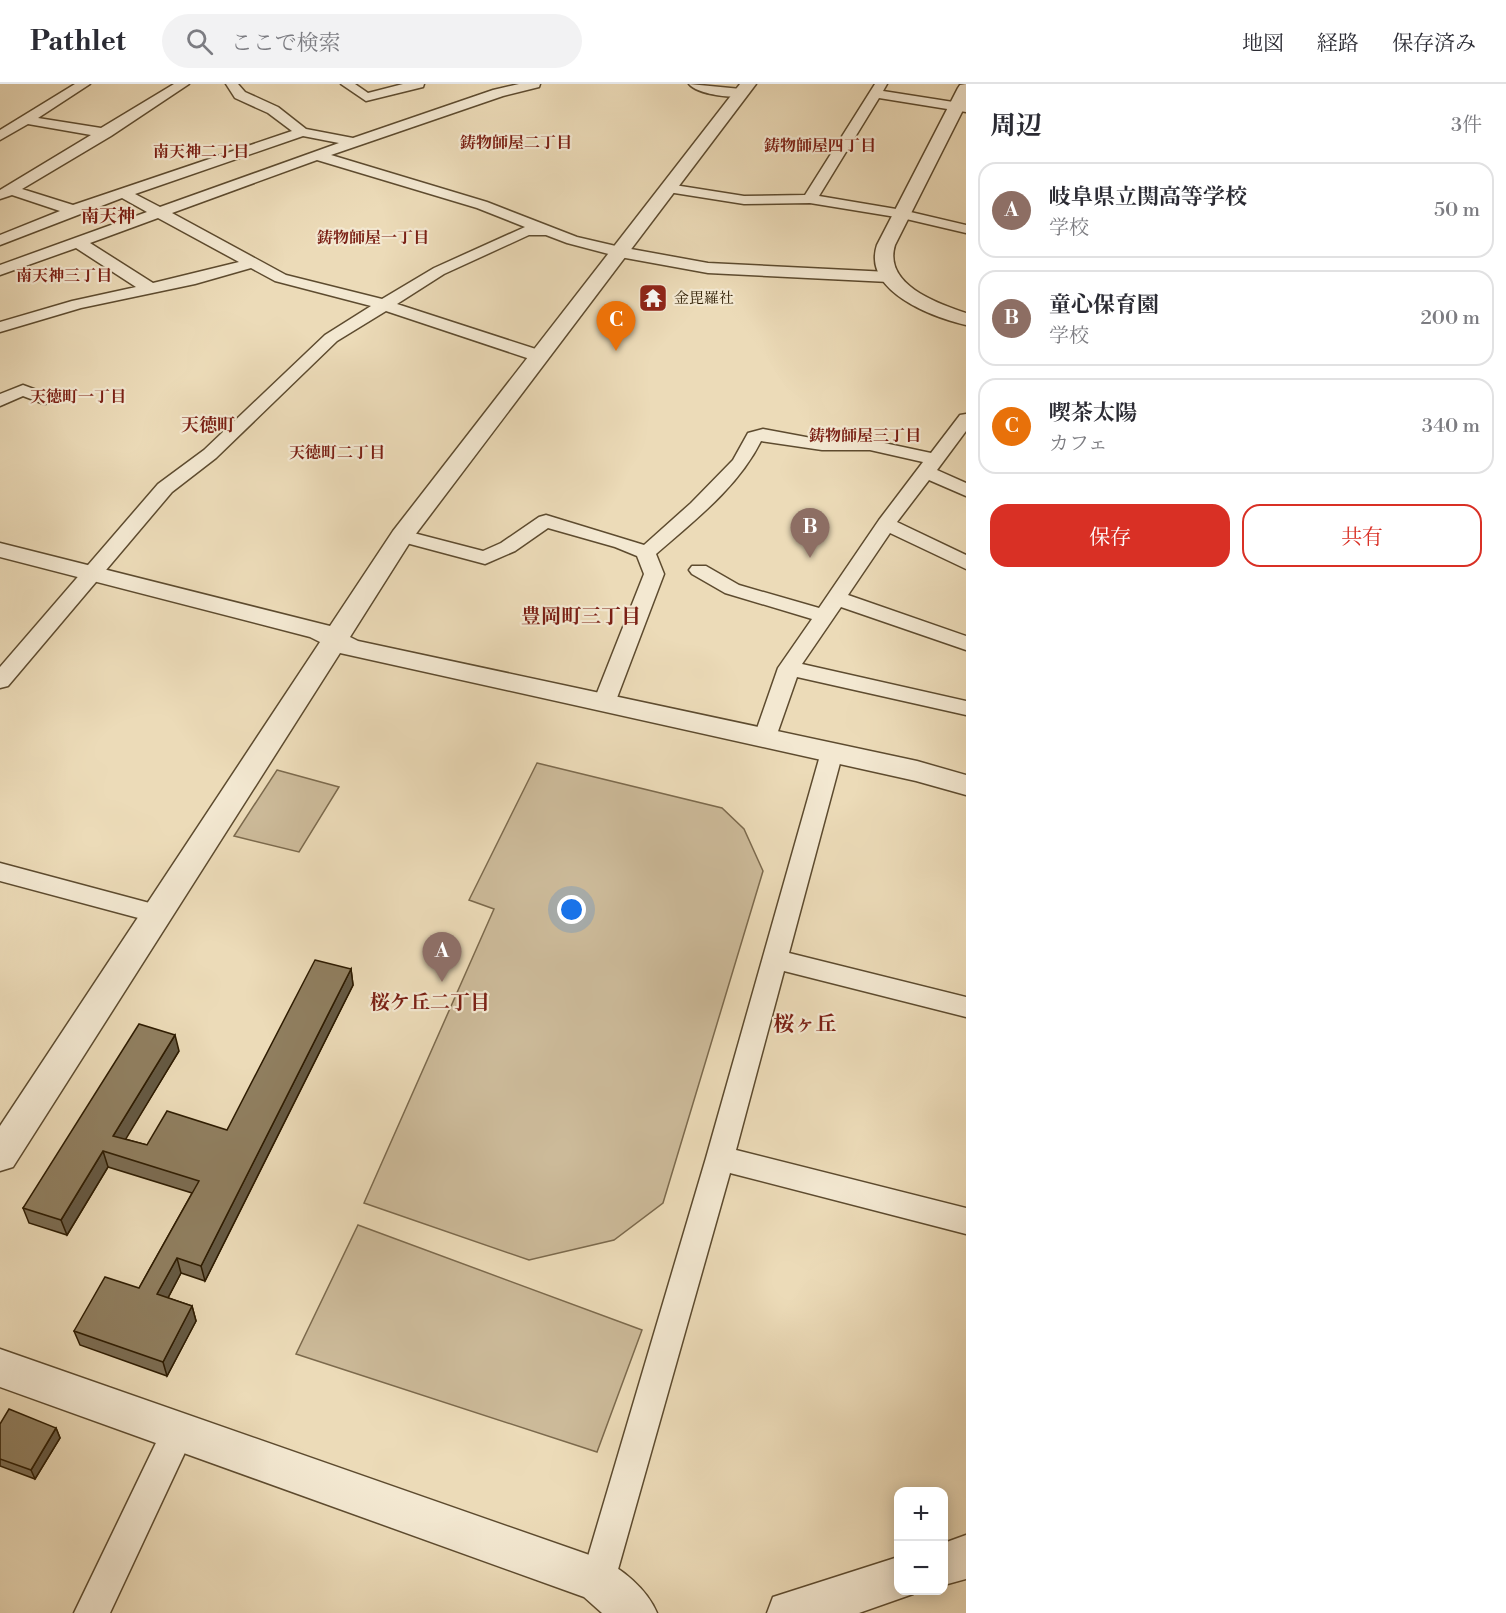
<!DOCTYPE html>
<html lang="ja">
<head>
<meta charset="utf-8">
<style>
	:root { --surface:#fff; --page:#f2f2f3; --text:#2b2b33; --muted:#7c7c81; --line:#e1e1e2; --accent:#d93025 }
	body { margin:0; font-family:"Libre Bodoni","Noto Serif JP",serif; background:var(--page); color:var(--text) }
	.controls { position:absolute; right:18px; bottom:18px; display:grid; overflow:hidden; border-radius:12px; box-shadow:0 3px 15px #0003 }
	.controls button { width:54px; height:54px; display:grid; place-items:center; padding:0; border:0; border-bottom:2px solid var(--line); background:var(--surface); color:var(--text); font:30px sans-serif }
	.you { position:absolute; left:572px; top:826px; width:21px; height:21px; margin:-15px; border:4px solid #fff; border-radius:50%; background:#1a73e8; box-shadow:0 0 0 9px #1a73e833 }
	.badge { display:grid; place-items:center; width:39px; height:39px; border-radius:50%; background:var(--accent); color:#fff; font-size:20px; font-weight:700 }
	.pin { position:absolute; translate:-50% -50px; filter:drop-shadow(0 2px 3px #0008) }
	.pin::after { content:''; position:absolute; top:32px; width:21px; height:18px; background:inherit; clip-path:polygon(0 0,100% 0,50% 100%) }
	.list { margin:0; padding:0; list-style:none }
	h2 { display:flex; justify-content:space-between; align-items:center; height:78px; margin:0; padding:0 24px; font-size:26px }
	h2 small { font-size:20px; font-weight:400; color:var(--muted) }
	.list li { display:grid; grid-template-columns:39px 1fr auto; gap:18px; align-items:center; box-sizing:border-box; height:96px; margin:0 12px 12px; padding:0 12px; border:2px solid var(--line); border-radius:18px }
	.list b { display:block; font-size:22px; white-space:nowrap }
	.list p { margin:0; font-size:20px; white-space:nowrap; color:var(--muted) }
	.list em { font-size:20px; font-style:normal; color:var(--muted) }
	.actions { display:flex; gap:12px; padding:18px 24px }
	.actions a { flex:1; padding:14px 0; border:2px solid var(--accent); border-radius:18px; text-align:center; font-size:21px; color:var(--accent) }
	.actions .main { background:var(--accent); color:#fff }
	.icon { flex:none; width:33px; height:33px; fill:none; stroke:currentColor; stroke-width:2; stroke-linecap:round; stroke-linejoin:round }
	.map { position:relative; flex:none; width:966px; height:1529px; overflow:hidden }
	header { display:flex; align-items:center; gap:36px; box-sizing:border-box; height:84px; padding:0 30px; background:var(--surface); border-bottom:2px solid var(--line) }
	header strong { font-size:28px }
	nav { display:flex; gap:33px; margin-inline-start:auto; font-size:21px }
	.search { width:420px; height:54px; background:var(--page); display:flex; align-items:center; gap:15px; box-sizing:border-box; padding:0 21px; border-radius:33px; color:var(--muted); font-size:22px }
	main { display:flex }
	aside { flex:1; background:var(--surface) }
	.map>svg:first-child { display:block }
	.green { fill:#ccba99; stroke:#7c6a4d; stroke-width:1.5 }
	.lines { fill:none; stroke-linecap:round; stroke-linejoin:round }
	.minor-casing { stroke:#5d4b2f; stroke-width:3 }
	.tertiary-casing { stroke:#5d4b2f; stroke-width:3 }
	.minor { fill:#f3e8d1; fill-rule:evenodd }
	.tertiary { fill:#f3e8d1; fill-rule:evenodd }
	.wall { fill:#7c6d53; stroke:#2d1b01; stroke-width:1.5 }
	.shaded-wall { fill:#655943; stroke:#2d1b01; stroke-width:1.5 }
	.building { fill:#907f60; stroke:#2d1b01; stroke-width:1.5 }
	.labels { text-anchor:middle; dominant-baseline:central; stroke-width:4.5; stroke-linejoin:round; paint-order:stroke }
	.far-poi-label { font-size:15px; fill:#2d1b01; stroke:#f3e8d1; text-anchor:start }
	.far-neighbourhood-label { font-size:16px; font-weight:bold; fill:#7a1f14; stroke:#f3e8d1 }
	.far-quarter-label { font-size:18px; font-weight:bold; fill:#7a1f14; stroke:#f3e8d1 }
	.neighbourhood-label { font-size:20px; font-weight:bold; fill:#7a1f14; stroke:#f3e8d1 }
	.quarter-label { font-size:21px; font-weight:bold; fill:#7a1f14; stroke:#f3e8d1 }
</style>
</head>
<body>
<header>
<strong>Pathlet</strong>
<div class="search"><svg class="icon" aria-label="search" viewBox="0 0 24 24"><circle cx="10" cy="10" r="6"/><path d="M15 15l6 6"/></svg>ここで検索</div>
<nav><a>地図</a><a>経路</a><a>保存済み</a></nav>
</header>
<main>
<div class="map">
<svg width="966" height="1529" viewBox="0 0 966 1529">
	<rect width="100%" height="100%" fill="#ecdbb8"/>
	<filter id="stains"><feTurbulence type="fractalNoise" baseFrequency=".00333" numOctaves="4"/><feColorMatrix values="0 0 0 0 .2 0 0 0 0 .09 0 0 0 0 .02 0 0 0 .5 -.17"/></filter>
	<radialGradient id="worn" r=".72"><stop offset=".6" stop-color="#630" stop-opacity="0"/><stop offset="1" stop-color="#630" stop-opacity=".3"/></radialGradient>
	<path class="green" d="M 537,679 L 722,724 L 744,745 L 763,787 L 663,1119 L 614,1156 L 529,1176 L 364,1119 L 494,825 L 469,816 Z
		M 277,686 L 339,703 L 299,768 L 234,752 Z
		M 358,1141 L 642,1246 L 597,1368 L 296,1270 Z"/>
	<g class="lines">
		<g class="minor-casing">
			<path id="minor" d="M 75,0 L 90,0 L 38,34 L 101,44 L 174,0 L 189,0 L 111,52 L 22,105 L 73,121 L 292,47 L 268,29 L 235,14 L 226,0 L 238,0 L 245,8 L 278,23 L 306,45 L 353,54 L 493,6 L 519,0 L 540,0 L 539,3 L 503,12 L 331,71 L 487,118 L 577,153 L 620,163 L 708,179 L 889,188 L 897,193 L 889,198 L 708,189 L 620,173 L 567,159 L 546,151 L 529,151 L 444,190 L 397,220 L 545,268 L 547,272 L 545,276 L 533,276 L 386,227 L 337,257 L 216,374 L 172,408 L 8,602 L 0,604 L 0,583 L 158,400 L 204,366 L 325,251 L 371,222 L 275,197 L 251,184 L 195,200 L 81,224 L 0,248 L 0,238 L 72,217 L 136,203 L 76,164 L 0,191 L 0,181 L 147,128 L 122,114 L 0,161 L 0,151 L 60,127 L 12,111 L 0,115 L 0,106 L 91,51 L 28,40 L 0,56 L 0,46 ZM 303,52 L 339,59 L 160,123 L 135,110 ZM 317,76 L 477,124 L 525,143 L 434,184 L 382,215 L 286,191 L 172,129 ZM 158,134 L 239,178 L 153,199 L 90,159 Z
				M 341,0 L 355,0 L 368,9 L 403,0 L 424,0 L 423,3 L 366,17 Z
				M 689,0 L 741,5 L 747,9 C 738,17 697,10 689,0 Z
				M 875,0 L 887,0 L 883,7 L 966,20 L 966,28 L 879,14 L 819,112 L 902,126 L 966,141 L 966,149 L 902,134 L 810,119 L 744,120 L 668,108 L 661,104 L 668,100 L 744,112 L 805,111 Z
				M 23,301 L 50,311 L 53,315 L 50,319 L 44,320 L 23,312 L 0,322 L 0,310 Z
				M 966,330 L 966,347 L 937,386 L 966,399 L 966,412 L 929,396 L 897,438 L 966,471 L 966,485 L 890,449 L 848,511 L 966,552 L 966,566 L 841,523 L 802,580 L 966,617 L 966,631 L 797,593 L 776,653 L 773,658 L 765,660 L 757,658 L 754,653 L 778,584 L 812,535 L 725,509 L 692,490 L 689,486 L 692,482 L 706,482 L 739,501 L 819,524 L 879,436 L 923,378 L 870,366 L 822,366 L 761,357 C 738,403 695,436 656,470 L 664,490 L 615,619 L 612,624 L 604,626 L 596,624 L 593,619 L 644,490 L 637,472 L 615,463 L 548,444 L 515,467 L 485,480 L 395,456 L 392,452 L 395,448 L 402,446 L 483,467 L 501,459 L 539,433 L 546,431 L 644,461 L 691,419 L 733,376 L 748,349 L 763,345 L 822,356 L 870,356 L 931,369 L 960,331 Z
				M 832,660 L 840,663 L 843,668 L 789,869 L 966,913 L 966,933 L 784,887 L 736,1066 L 966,1124 L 966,1150 L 730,1089 L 615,1496 L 610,1508 L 598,1513 L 586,1508 L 581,1496 L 706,1074 L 821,668 L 824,663 Z
				M 0,779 L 157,821 L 166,823 L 169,830 L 166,837 L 157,839 L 0,797 Z
				M 179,1331 L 191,1336 L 195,1347 L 110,1529 L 74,1529 L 167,1336 Z"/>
		</g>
		<g class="tertiary-casing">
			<path id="tertiary" d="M 740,0 L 756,0 L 412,455 L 350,553 L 358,557 L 917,677 L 966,691 L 966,711 L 916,697 L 340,569 L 13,1083 L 0,1087 L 0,1042 L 320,558 L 310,553 L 0,473 L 0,459 L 330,542 L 393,447 Z
				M 966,0 L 966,20 L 895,161 C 883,200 936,219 966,229 L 966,241 C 932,233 862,207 877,161 L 958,4 L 960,1 Z
				M 0,1265 L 598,1474 C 622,1484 647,1505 657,1529 L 602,1529 L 584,1513 L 0,1303 Z
				M 966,1451 L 966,1495 L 944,1501 L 944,1459 Z
				M 898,1473 L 898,1506 L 915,1506 L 913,1510 L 859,1529 L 767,1529 L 773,1513 Z"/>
		</g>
		<use href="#minor" class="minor"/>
		<use href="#tertiary" class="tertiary"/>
	</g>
	<path class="wall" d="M 351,885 L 353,901 L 205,1197 L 181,1189 L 168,1214 L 192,1222 L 196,1237 L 167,1292 L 80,1261 L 74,1247 L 139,1204 L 192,1109 L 108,1083 L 67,1151 L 29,1139 L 23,1124 L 179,967 L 125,1055 L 147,1061 L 227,1046 Z
		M 0,1340 L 56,1344 L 60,1354 L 35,1395 L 0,1382 Z"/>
	<path class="shaded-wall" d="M 351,885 L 353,901 L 205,1197 L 201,1182 Z
		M 175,951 L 179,967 L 118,1068 L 113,1052 Z
		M 103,1067 L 108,1083 L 67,1151 L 61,1136 Z
		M 177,1174 L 181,1189 L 162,1225 L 157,1210 Z
		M 192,1222 L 196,1237 L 167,1292 L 163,1278 Z
		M 56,1344 L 60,1354 L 35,1395 L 31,1386 Z"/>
	<path class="building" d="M 315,876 L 351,885 L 201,1182 L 177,1174 L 157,1210 L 192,1222 L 163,1278 L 74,1247 L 105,1193 L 139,1204 L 199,1097 L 103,1067 L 61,1136 L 23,1124 L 139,940 L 175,951 L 113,1052 L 147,1061 L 167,1027 L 227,1046 Z
		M 9,1325 L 56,1344 L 31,1386 L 0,1375 L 0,1340 Z"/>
	<defs>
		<g id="temple-square" transform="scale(1.5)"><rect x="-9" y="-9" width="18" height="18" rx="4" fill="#8f2418" stroke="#f3e8d1"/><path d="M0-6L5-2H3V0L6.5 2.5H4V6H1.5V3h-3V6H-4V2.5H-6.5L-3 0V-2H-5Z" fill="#fff"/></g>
	</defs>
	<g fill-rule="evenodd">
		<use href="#temple-square" x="653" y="214"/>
	</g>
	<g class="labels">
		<g class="far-poi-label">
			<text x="674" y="214">金毘羅社</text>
		</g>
		<g class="far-neighbourhood-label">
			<text x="516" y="59">鋳物師屋二丁目</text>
			<text x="820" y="62">鋳物師屋四丁目</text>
			<text x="201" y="68">南天神二丁目</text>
			<text x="373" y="154">鋳物師屋一丁目</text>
			<text x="64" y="192">南天神三丁目</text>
			<text x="78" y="313">天徳町一丁目</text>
			<text x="865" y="352">鋳物師屋三丁目</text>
			<text x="337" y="369">天徳町二丁目</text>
		</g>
		<g class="far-quarter-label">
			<text x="108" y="132">南天神</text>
			<text x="208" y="341">天徳町</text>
		</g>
		<g class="neighbourhood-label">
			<text x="581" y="533">豊岡町三丁目</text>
			<text x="430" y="919">桜ケ丘二丁目</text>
		</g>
		<g class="quarter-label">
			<text x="805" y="941">桜ヶ丘</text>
		</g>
	</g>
	<rect width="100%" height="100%" filter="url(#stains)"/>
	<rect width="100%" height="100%" fill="url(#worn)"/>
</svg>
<div class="controls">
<button>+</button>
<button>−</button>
</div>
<div class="you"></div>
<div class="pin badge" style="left:442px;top:898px;background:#8d6e63">A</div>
<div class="pin badge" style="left:810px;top:474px;background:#8d6e63">B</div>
<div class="pin badge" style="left:616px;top:267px;background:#e8710a">C</div>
</div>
<aside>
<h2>周辺<small>3件</small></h2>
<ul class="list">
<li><span class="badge" style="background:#8d6e63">A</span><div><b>岐阜県立関高等学校</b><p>学校</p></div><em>50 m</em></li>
<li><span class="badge" style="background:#8d6e63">B</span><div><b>童心保育園</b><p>学校</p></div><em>200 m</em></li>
<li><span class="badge" style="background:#e8710a">C</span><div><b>喫茶太陽</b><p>カフェ</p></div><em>340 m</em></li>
</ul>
<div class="actions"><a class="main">保存</a><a>共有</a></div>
</aside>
</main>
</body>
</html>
